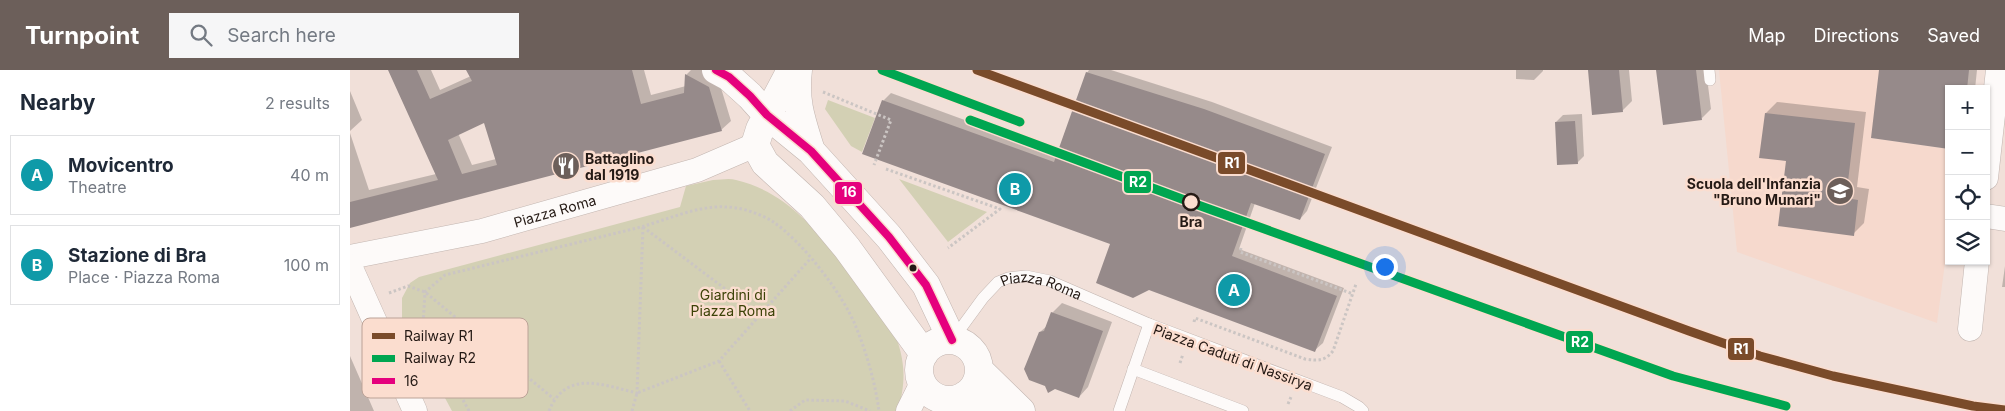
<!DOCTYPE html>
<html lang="en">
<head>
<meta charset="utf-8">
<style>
	:root { --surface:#fff; --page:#f6f6f7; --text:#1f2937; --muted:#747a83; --line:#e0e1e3; --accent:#6c5f5a }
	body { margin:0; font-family:Inter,sans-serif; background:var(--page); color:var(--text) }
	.controls { position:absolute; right:15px; top:15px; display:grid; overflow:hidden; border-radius:0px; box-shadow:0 1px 4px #0004 }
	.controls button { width:45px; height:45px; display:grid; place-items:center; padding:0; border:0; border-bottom:1px solid var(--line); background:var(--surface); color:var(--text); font:25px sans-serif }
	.you { position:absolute; left:1034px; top:196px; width:18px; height:18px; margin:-12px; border:4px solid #fff; border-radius:50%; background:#1a73e8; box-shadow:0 0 0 8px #1a73e833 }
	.badge { display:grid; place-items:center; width:32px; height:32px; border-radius:50%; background:var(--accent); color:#fff; font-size:16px; font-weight:700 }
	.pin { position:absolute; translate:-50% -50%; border:2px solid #fff; box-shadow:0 1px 5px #0006 }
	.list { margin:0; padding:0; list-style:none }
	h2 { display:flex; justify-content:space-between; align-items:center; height:65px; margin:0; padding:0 20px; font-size:21px }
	h2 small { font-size:16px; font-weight:400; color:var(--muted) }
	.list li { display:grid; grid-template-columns:32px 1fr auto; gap:15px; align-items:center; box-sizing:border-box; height:80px; margin:0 10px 10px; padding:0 10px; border:1px solid var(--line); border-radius:0px }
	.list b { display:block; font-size:19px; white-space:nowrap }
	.list p { margin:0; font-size:16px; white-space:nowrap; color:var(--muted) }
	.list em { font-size:16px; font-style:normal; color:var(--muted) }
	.icon { flex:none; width:28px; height:28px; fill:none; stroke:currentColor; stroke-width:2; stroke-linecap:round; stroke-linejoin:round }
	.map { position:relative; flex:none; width:1655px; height:341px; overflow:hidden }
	header { display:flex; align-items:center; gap:30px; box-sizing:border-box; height:70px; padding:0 25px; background:var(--accent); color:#fff }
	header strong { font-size:24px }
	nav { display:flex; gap:28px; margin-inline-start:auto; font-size:18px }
	.search { width:350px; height:45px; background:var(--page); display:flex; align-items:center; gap:12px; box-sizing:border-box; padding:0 18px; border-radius:0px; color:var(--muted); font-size:19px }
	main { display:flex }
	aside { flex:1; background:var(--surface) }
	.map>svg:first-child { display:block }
	.built { fill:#f6d9cd }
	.green { fill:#d3d0b4 }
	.shadow { fill:#0003; fill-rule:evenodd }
	.building { fill:#968a8a; fill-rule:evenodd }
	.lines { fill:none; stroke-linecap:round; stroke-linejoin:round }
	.lane-casing { stroke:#c2b5b0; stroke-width:12 }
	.street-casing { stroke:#c2b5b0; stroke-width:25 }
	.secondary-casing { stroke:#c2b5b0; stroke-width:29 }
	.path { stroke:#cbc5c3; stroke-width:3; stroke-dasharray:2.5 2.5; stroke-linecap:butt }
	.lane { stroke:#fdfaf9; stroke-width:11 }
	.street { stroke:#fdfaf9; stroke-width:24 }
	.secondary { stroke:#fdfaf9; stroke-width:28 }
	.rail-casing { stroke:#d8d2d0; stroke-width:5.5 }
	.rail { stroke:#fbddcf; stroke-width:4; stroke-dasharray:11; stroke-linecap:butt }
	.bus-1-casing { stroke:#fbddcf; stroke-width:11 }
	.bus-1 { stroke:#e5007d; stroke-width:8 }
	.rail-1-casing { stroke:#fbddcf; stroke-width:12 }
	.rail-2-casing { stroke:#fbddcf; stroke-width:12 }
	.rail-1 { stroke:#7a4b2a; stroke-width:9 }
	.rail-2 { stroke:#00a651; stroke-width:9 }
	.stop-dot { fill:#fbddcf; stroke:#251a15; stroke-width:2.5 }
	.bus-dot { fill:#251a15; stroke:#fbddcf; stroke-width:2 }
	.labels { text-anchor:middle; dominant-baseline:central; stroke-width:5; stroke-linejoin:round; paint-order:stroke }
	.poi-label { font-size:14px; font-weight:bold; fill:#251a15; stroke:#fbddcf; text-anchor:start }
	.street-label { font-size:14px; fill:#251a15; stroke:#fbddcf }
	.stop-label { font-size:14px; font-weight:bold; fill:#251a15; stroke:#fbddcf }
	.park-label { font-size:14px; fill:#3c4207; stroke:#fbddcf }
	.key { fill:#fbddcf; stroke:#bba297; stroke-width:1 }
	.key-label { font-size:14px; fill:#251a15 }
	.line-badge { stroke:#fbddcf; stroke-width:2 }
	.badge-label { font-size:14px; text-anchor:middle; font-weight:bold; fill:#fff }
</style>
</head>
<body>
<header>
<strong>Turnpoint</strong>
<div class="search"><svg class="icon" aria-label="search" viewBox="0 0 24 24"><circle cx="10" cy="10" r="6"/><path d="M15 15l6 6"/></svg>Search here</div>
<nav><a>Map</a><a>Directions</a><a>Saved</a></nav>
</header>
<main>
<aside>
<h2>Nearby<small>2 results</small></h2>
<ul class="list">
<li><span class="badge" style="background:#0f9aa8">A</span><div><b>Movicentro</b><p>Theatre</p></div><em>40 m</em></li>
<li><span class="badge" style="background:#0f9aa8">B</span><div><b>Stazione di Bra</b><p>Place · Piazza Roma</p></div><em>100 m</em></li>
</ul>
</aside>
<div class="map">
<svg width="1655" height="341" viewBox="0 0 1655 341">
	<rect width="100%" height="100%" fill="#f1e0d9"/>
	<path class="built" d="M 1369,0 L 1530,0 L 1522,68 L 1599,79 L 1599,163 L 1587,253 L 1387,182 Z"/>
	<path class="green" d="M 478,30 L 525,48 L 512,82 L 501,76 L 475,39 Z
		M 549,109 L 637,142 L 598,172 Z
		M 363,110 C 371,110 379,108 386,110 C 442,123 475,171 509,213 C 518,225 536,242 542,256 C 555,289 557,307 548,341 L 102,341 L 52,248 L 52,228 L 60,213 L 69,207 L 330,137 L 336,116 Z"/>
	<path class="shadow" d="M 40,0 L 81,0 L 90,20 L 121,6 L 117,0 L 294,0 L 301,25 L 336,16 L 336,5 L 341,0 L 354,0 L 368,8 L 381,51 L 371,60 L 0,157 L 0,63 L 19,120 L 86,104 ZM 135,52 L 146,89 L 122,95 L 108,63 Z
		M 739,0 L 761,0 L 862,32 L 982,77 L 957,141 L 950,149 L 905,133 L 889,179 L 994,218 L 973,273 L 965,280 L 762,173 L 533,31 L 541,23 L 708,84 L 737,3 Z
		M 1166,0 L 1193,0 L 1193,1 L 1184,10 L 1166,9 Z
		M 1239,0 L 1279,0 L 1282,31 L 1273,40 L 1243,44 Z
		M 1308,0 L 1356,0 L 1361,39 L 1352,48 Z
		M 1531,0 L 1627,0 L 1625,19 L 1599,19 Z
		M 0,21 L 12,50 L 0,61 Z
		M 1427,32 L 1516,42 L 1507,117 L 1519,119 L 1514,153 L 1503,164 L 1438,90 L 1411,87 L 1416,43 Z
		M 1232,44 L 1234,86 L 1227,93 L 1206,52 L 1213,45 Z
		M 1655,196 L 1655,217 L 1652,217 Z
		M 712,233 L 762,252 L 738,317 L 729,327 L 690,262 L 698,255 L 702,243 Z
		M 0,286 L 24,341 L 0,341 Z"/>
	<path class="building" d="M 38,0 L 67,0 L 80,29 L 122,11 L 116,0 L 282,0 L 291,34 L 334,23 L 335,4 L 359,17 L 372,61 L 0,158 L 0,132 L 88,110 ZM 134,53 L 147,95 L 112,104 L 98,70 Z
		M 1238,0 L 1269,0 L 1273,42 L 1242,45 Z
		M 1306,0 L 1346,0 L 1352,50 L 1313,55 Z
		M 1529,0 L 1619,0 L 1617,19 L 1599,19 L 1599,79 L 1521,68 Z
		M 736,2 L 854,39 L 975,84 L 950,150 L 901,133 L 882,186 L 987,226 L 965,282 L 799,220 L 783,228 L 746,213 L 760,174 L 512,84 L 532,30 L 704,92 Z
		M 1415,43 L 1505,53 L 1496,128 L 1508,130 L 1504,166 L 1428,156 L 1436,91 L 1409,88 Z
		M 1225,51 L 1228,94 L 1207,95 L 1205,52 Z
		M 701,242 L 753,261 L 729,328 L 705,319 L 698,323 L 695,316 L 679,310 L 674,299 L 689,262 L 694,261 Z"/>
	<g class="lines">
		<g class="lane-casing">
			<g id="lane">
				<path d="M 1359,0 L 1360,10"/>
				<path id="s1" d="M 603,269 L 633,228 L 648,212 L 658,208 L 676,206 L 700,211 L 799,254 L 992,327 L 1009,337 L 1013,341"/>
				<path d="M 783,299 L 893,341"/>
				<path d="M 769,341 L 799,254"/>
			</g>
		</g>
		<g class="street-casing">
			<g id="street">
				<path d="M 1636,108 L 1648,0"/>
				<path d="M 1636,146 L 1655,149"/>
				<path id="s2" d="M 0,187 L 132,161 L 347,100 L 405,75"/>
				<path d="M 0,196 L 65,341"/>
				<path d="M 1620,259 L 1627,191"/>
				<path d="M 558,341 L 572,313"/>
				<path d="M 596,341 L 611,327"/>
			</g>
		</g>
		<g class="secondary-casing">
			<path id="secondary" d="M 366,0 L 379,7 L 400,26 L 417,45 L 461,81 L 539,167 L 576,215 L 602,270
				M 441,0 L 410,59 L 405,75 L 415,93 L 462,136 L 497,178 L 574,284
				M 448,0 C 444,32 452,52 461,81
				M569 300a30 30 0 1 1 60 0a30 30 0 1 1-60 0Z
				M 629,300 L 671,341
				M 615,325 L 642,341"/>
		</g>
		<path class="path" d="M 473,22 L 541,50 L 524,95
			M 536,99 L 650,139 L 598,178
			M 293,157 L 410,245
			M 891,178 L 890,182 L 1003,224
			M 39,223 L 58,216 L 75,222 L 204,329
			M 844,252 L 845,248 L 955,289 C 968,291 975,291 983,281 L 1006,214
			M 369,291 L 400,341
			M 830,293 L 833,284
			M 938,334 L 941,327
			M 119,341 L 73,255 L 75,222 L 95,205 C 160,189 226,173 291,157 C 316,150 349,135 375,137 C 391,137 408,143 422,151 C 452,171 493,224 506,257 C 517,284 525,312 529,341
			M 199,341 C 216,299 253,315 287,323 L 293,156
			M 282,341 L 287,323 L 369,291 L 460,189
			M 440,341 L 455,330 L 495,331 L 520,341"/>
		<use href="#lane" class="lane"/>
		<use href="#street" class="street"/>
		<use href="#secondary" class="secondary"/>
		<g class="rail-casing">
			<path id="rail" d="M 627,0 L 1339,261 L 1410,286 L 1483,306 L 1623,336 L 1655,340"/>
		</g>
		<use href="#rail" class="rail"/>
		<g class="bus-1-casing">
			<path id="bus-1" d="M 366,0 L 379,7 L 400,26 L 417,45 L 461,81 L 539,167 L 576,215 L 602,270"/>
		</g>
		<use href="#bus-1" class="bus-1"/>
		<g class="rail-1-casing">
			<path id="rail-1" d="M 627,0 L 1339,261 L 1410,286 L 1483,306 L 1623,336 L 1655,340"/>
		</g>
		<g class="rail-2-casing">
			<path id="rail-2" d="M 532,0 L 670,52
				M 620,50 L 848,135 L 1323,306 L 1436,336"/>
		</g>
		<use href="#rail-1" class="rail-1"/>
		<use href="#rail-2" class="rail-2"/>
	</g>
	<defs>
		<g id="restaurant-disc" transform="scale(1.4375)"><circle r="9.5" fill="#6c5f5a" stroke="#fbddcf"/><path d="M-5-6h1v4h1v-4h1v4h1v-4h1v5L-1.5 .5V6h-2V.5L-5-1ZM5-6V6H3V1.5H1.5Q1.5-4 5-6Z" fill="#fff"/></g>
		<g id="school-disc" transform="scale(1.4375)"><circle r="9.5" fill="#6c5f5a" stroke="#fbddcf"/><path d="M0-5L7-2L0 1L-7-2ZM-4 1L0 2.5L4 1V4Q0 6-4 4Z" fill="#fff"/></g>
	</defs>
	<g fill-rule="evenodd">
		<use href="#restaurant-disc" x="216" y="96"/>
		<use href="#school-disc" x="1490" y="121"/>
	</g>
	<circle class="stop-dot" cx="841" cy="132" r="8"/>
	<circle class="bus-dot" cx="563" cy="198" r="4.5"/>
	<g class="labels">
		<g class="poi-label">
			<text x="235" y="88">Battaglino<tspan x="235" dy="16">dal 1919</tspan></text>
			<text x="1471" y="113" text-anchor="end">Scuola dell'Infanzia<tspan x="1471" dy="16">"Bruno Munari"</tspan></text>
		</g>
		<g class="street-label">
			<text stroke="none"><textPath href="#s2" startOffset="210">Piazza Roma</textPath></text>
			<text stroke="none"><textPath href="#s1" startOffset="118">Piazza Roma</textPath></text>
			<text transform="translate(883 287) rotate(20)">Piazza Caduti di Nassirya</text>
		</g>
		<g class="stop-label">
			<text x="841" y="151">Bra</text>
		</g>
		<g class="park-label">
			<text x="383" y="224">Giardini di<tspan x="383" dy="16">Piazza Roma</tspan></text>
		</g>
	</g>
	<rect x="12" y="248" width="166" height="80" rx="8" class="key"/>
	<rect x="22" y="263" width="23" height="6" fill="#7a4b2a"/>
	<rect x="22" y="285" width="23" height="7" fill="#00a651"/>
	<rect x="22" y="308" width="23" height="6" fill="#e5007d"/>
	<g class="key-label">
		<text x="54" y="271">Railway R1</text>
		<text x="54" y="293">Railway R2</text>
		<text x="54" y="316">16</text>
	</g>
	<g class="line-badge">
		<rect x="867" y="81" width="29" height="24" rx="5" fill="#7a4b2a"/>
		<rect x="773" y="100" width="29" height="24" rx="5" fill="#00a651"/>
		<rect x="484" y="111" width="29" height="24" rx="5" fill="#e5007d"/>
		<rect x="1215" y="260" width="29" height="24" rx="5" fill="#00a651"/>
		<rect x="1377" y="267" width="28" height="24" rx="5" fill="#7a4b2a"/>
	</g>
	<g class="badge-label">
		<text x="882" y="98">R1</text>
		<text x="788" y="117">R2</text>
		<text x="499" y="127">16</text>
		<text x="1230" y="277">R2</text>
		<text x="1391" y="284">R1</text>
	</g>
</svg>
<div class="controls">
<button>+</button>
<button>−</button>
<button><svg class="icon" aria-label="locate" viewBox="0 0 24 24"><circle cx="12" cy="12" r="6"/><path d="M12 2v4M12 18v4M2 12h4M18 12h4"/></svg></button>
<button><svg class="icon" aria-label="layers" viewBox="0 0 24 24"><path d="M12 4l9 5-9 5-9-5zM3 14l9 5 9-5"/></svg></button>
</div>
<div class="you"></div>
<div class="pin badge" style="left:884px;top:220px;background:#0f9aa8">A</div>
<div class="pin badge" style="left:665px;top:119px;background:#0f9aa8">B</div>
</div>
</main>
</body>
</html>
